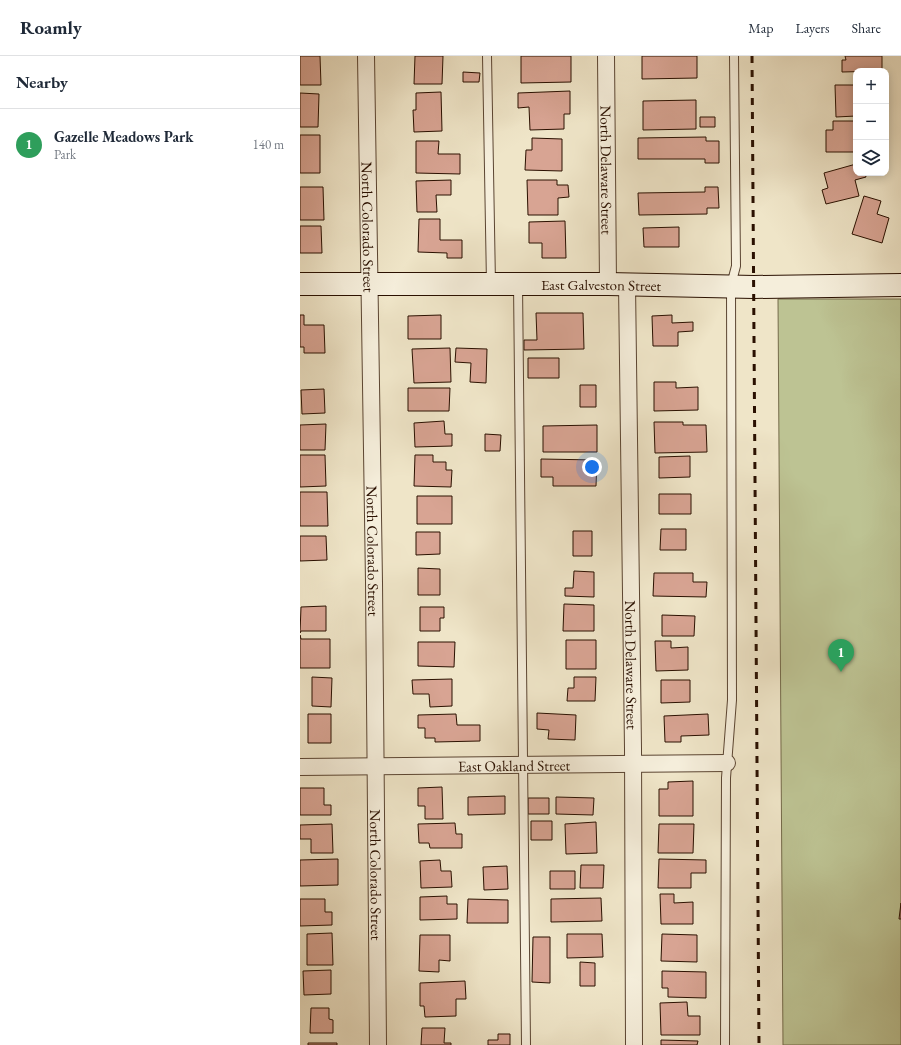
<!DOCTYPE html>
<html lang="en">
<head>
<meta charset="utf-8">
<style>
	:root { --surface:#fff; --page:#f6f6f7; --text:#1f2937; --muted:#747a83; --line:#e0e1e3; --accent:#8f2418 }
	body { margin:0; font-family:"EB Garamond",serif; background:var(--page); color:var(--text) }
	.controls { position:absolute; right:12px; top:12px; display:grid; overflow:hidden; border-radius:8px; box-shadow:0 2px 10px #0003 }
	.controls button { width:36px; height:36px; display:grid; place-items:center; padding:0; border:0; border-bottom:1px solid var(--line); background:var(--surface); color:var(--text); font:20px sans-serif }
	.you { position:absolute; left:292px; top:411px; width:14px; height:14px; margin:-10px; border:3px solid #fff; border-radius:50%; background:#1a73e8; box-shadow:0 0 0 6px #1a73e833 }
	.badge { display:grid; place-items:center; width:26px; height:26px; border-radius:50%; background:var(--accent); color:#fff; font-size:13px; font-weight:700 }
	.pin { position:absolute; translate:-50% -33px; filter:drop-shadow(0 1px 2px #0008) }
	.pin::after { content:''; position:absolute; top:21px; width:14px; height:12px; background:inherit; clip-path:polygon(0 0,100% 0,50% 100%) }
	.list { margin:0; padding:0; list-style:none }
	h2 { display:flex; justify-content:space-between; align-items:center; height:52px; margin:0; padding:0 16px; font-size:17px }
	h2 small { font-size:13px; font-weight:400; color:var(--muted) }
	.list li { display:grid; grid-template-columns:26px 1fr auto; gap:12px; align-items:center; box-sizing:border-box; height:72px; padding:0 16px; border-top:1px solid var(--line) }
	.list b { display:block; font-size:15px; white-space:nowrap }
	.list p { margin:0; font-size:13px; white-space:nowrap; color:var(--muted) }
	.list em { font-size:13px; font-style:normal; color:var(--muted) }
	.icon { flex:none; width:22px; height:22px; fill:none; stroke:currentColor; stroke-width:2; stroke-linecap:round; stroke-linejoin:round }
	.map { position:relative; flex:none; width:601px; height:989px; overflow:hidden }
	header { display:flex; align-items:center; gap:24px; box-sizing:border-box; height:56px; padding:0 20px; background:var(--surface); border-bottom:1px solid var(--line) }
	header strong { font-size:19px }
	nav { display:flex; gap:22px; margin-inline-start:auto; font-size:14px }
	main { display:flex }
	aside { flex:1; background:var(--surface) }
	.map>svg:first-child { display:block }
	.green { fill:#bdc393; stroke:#746a4a }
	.building { fill:#d8a493; stroke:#2a1000 }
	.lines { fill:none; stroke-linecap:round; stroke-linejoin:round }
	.lane-casing { stroke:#5b4532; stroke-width:10 }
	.street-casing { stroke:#5b4532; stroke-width:18 }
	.secondary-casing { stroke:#2a1000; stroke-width:24 }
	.lane { stroke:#f5eedb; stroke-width:8 }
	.street { stroke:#f5eedb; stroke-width:16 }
	.secondary { stroke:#f5eedb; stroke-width:22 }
	.rail { stroke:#2a1000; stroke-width:3; stroke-dasharray:7 7; stroke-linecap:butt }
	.labels { text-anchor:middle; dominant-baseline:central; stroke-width:3; stroke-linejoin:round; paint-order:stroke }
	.street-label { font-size:15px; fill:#2a1000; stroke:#f5eedb }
</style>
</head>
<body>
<header>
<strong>Roamly</strong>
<nav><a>Map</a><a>Layers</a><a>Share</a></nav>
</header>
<main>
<aside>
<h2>Nearby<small></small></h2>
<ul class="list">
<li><span class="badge" style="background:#2e9e5b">1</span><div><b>Gazelle Meadows Park</b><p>Park</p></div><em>140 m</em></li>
</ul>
</aside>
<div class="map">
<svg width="601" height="989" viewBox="0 0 601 989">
	<rect width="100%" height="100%" fill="#efe5c8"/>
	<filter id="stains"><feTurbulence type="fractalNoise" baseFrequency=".005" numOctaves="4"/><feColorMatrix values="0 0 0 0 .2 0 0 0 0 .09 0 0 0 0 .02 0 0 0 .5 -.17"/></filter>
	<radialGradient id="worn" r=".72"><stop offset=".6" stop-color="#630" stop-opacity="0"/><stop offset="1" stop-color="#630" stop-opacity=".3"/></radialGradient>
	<path class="green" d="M 478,243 L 601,243 L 601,989 L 483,989 Z"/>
	<path class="building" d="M 0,0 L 20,0 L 21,29 L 0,29 Z
		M 115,0 L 143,0 L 142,28 L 114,28 Z
		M 221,0 L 271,0 L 271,26 L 221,27 Z
		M 342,0 L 397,0 L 397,22 L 342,23 Z
		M 545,0 L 582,0 L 582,15 L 542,16 L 542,4 L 546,4 Z
		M 163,16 L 180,17 L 179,26 L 163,26 Z
		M 535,29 L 556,29 L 556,60 L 536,61 Z
		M 270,35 L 270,58 L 264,58 L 264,73 L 230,74 L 229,51 L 218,52 L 218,37 Z
		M 141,36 L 142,75 L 114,76 L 113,54 L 116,54 L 116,37 Z
		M 0,37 L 19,38 L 18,71 L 0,71 Z
		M 396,44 L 396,73 L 343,74 L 343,45 Z
		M 400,61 L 415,61 L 415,71 L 400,71 Z
		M 533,65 L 556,65 L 556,96 L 526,96 L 526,74 L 533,74 Z
		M 0,79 L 20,79 L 20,117 L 0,117 Z
		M 406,81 L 406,85 L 419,85 L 419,107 L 405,107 L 405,103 L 338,103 L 338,82 Z
		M 232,82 L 262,83 L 262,115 L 225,114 L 226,94 L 232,94 Z
		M 116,85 L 139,85 L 138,98 L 160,98 L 160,118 L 116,117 Z
		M 556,108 L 556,117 L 565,117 L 566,121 L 555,124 L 559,140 L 526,148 L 522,134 L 528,132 L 524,117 Z
		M 151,124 L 151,139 L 136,139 L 137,156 L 117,156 L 116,125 Z
		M 227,124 L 257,124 L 257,129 L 268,129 L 269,141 L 258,142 L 258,159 L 228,159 Z
		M 0,131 L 23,131 L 24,164 L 0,164 Z
		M 405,131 L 418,131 L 419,152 L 407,152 L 407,158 L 339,159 L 338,137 L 405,136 Z
		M 564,140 L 581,145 L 577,158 L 589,162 L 582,187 L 552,178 Z
		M 119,163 L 140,163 L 140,184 L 162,184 L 162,202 L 147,202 L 147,197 L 118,196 Z
		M 265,165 L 266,202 L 242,202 L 242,187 L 229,187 L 229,166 Z
		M 0,170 L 21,170 L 22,197 L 0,197 Z
		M 379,171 L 379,191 L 344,191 L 343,172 Z
		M 236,257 L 283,257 L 284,293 L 224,294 L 224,284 L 237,284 Z
		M 0,259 L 4,259 L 4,269 L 24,269 L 25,297 L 4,297 L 4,291 L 0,291 Z
		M 141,259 L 141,283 L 108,283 L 108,260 Z
		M 372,259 L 372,267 L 393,266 L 393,275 L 378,276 L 378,290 L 353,290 L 352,260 Z
		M 150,292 L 151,326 L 114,327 L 112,293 Z
		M 156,292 L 187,293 L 186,327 L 170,326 L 171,307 L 155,306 Z
		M 228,302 L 259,302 L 259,322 L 228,322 Z
		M 354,326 L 376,326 L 376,332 L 398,331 L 398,354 L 354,355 Z
		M 280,329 L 296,329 L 296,351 L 280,351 Z
		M 108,332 L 150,332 L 149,355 L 108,355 Z
		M 24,333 L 25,357 L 2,358 L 1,334 Z
		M 144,365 L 145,378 L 152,378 L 152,390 L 115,391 L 114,367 Z
		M 354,366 L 383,366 L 383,369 L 406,369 L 407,396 L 355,397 Z
		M 26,368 L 25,394 L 0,394 L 0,369 Z
		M 297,369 L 297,396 L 243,396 L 243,370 Z
		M 185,378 L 201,379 L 200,395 L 185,395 Z
		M 0,399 L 25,399 L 26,430 L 0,431 Z
		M 115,399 L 133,399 L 133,406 L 146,406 L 146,414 L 152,414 L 151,431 L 114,430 Z
		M 390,400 L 390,421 L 359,422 L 359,401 Z
		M 241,403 L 297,404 L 296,430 L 253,430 L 253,421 L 241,421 Z
		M 0,436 L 27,436 L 28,470 L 0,470 Z
		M 359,438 L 391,438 L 391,458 L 359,458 Z
		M 117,440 L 152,440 L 152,468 L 117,468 Z
		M 361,473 L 386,473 L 386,494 L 360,494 Z
		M 273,475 L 292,475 L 292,500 L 273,500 Z
		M 116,476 L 140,476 L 140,498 L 116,499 Z
		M 0,480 L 26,480 L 27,504 L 0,505 Z
		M 118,512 L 140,513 L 140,539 L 118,539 Z
		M 274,515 L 294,516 L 294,541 L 265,540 L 265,532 L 273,532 Z
		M 354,517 L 393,517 L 393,526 L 407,526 L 406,541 L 353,540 Z
		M 264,548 L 294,549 L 294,575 L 263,575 Z
		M 26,550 L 26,575 L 1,575 L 0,577 L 1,551 Z
		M 120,551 L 144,551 L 144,562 L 140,562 L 140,575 L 120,575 Z
		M 362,559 L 395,560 L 394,580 L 362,580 Z
		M 0,579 L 1,583 L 30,583 L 30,612 L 0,612 Z
		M 266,584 L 296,584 L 296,613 L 266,613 Z
		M 355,585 L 371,585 L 371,592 L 388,591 L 388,614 L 356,615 Z
		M 118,586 L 155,586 L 154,611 L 118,610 Z
		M 12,621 L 32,622 L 31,651 L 12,650 Z
		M 274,621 L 296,621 L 295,645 L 267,645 L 268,632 L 274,632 Z
		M 152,623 L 152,650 L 130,651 L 129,638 L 113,638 L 112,624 Z
		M 361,624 L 390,624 L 390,646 L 361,647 Z
		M 237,657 L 276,659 L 275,684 L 248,683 L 249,674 L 237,673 Z
		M 8,658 L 31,658 L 31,687 L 8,687 Z
		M 156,658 L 157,669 L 180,669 L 180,685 L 135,686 L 135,682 L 125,682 L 125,672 L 118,672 L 118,659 Z
		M 408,658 L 409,679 L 381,680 L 381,686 L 365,686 L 364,660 Z
		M 393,725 L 393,760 L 359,760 L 359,733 L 368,733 L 368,726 Z
		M 142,731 L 143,763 L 125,763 L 125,750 L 118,750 L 118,732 Z
		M 0,732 L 24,732 L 24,749 L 31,749 L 31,759 L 0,759 Z
		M 205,740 L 205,758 L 168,759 L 168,741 Z
		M 256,741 L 294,742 L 293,759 L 256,758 Z
		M 228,742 L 249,742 L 249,758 L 228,758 Z
		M 231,765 L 252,765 L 252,784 L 231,784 Z
		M 296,766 L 297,797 L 266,798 L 265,768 Z
		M 155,767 L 156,778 L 162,778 L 162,792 L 130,792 L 129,787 L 119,787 L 118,768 Z
		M 32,768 L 33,797 L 11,797 L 11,783 L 0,783 L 0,769 Z
		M 359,768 L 394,768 L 393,797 L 358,797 Z
		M 38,803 L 38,829 L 0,830 L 0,804 Z
		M 359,803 L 406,804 L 406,817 L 391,817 L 391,832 L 358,832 Z
		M 140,804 L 141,815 L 151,815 L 152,831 L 121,832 L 120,805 Z
		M 281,809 L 304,809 L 303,832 L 280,832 Z
		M 207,810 L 208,833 L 184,834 L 183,811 Z
		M 250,815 L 275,815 L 275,833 L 250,833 Z
		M 360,838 L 374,838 L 374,847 L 393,846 L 393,868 L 361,868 Z
		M 147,840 L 147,848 L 157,848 L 157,863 L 120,864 L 120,841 Z
		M 301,842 L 302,865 L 251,866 L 251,843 Z
		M 0,843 L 25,843 L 25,856 L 32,856 L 32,869 L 0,870 Z
		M 168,843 L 208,844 L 208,867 L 167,867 Z
		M 601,847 L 601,863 L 599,863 Z
		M 32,877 L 33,909 L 7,909 L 7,878 Z
		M 267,878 L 302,878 L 303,901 L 267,902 Z
		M 362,878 L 397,879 L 397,906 L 361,905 Z
		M 120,879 L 150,879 L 150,905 L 139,904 L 139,916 L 119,915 Z
		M 233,881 L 250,881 L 250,927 L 232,926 Z
		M 280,906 L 295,907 L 295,930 L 280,930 Z
		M 31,914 L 31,938 L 4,939 L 3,915 Z
		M 362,915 L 406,916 L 406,942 L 368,941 L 368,932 L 362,932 Z
		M 165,925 L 166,943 L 156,943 L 156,960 L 125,961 L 124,950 L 120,950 L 120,927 Z
		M 387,946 L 388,960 L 400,960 L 400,979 L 361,979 L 360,947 Z
		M 11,952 L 29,952 L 29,963 L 33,964 L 33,977 L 10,977 Z
		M 122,972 L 145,972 L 144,987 L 151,987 L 151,989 L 121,989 Z
		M 198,978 L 210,978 L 210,989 L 188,989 L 188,984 L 198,984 Z
		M 361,984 L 398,985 L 397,989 L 361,989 Z
		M 8,987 L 37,987 L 37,989 L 8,989 Z"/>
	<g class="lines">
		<g class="lane-casing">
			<path id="lane" d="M 187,0 L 191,228
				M 218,228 L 226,989
				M 425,989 L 426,722 L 432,644 L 431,229 L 436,210 L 434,0"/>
		</g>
		<g class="street-casing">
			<g id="street">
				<path id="s1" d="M 66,0 L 74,526 L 78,989"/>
				<path id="s2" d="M 306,0 L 308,228"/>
				<path id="s3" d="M 327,228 L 333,692 L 334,989"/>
				<path id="s4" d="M 0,711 L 427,707"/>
			</g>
		</g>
		<g class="secondary-casing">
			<g id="secondary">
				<path id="s5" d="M 0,228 L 308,228 L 454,231 L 601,229"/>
			</g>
		</g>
		<use href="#lane" class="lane"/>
		<use href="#street" class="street"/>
		<use href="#secondary" class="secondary"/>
		<path class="rail" d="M 452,0 L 459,989"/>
	</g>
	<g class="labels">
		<g class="street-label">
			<text stroke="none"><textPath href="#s2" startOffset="114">North Delaware Street</textPath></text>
			<text stroke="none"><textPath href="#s1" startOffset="171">North Colorado Street</textPath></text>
			<text stroke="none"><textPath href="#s5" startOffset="301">East Galveston Street</textPath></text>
			<text stroke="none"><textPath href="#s1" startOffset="495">North Colorado Street</textPath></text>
			<text stroke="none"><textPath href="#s3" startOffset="381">North Delaware Street</textPath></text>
			<text stroke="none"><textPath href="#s4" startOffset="214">East Oakland Street</textPath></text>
			<text stroke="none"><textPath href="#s1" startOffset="819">North Colorado Street</textPath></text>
		</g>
	</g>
	<rect width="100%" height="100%" filter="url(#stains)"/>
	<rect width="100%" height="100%" fill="url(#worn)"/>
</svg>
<div class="controls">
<button>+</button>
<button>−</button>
<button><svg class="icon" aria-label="layers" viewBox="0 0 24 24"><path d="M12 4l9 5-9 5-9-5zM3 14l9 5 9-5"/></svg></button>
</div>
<div class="you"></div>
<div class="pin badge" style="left:541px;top:616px;background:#2e9e5b">1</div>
</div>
</main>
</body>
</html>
